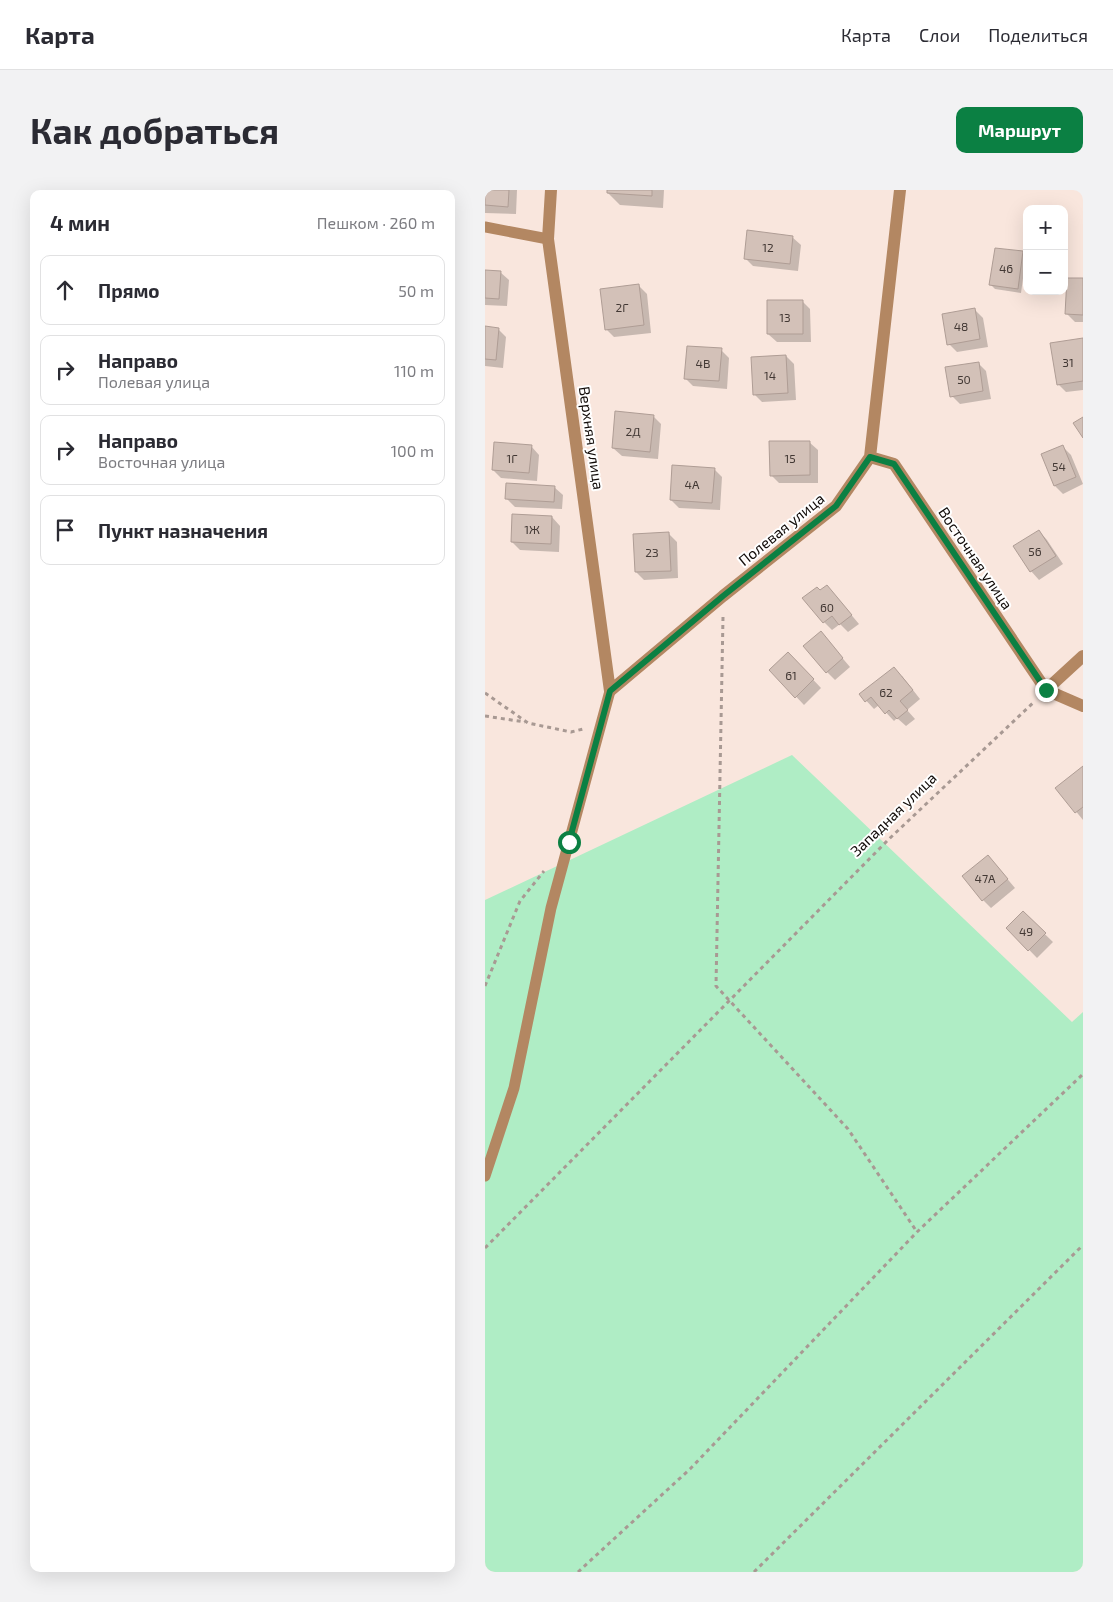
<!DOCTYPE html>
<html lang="ru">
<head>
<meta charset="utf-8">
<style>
	:root { --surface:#fff; --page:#f2f2f3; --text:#2b2b33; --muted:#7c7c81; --line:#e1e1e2; --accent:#0b8043 }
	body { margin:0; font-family:"Exo 2",sans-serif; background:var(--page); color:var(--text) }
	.controls { position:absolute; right:15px; top:15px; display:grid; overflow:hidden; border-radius:10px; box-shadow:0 5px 20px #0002 }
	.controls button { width:45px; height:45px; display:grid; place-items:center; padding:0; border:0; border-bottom:1px solid var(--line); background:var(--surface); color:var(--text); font:25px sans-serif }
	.stop { position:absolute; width:15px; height:15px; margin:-11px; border:4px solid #0b8043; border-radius:50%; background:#fff }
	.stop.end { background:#0b8043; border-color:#fff; box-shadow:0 1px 5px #0008 }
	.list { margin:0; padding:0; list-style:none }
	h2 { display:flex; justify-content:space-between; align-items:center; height:65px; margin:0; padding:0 20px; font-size:21px }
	h2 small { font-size:16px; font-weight:400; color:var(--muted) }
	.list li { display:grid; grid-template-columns:32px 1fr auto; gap:15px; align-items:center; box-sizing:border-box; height:70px; margin:0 10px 10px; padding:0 10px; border:1px solid var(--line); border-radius:10px }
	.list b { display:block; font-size:19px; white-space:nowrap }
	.list p { margin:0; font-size:16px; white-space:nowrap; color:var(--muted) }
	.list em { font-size:16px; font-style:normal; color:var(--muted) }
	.icon { flex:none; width:28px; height:28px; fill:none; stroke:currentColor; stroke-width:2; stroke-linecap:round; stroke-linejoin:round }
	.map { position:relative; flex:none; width:598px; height:1382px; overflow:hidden; border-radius:10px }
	header { display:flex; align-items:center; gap:30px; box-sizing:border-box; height:70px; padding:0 25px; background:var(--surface); border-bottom:1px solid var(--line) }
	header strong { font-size:24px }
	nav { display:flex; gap:28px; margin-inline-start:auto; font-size:18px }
	.intro { display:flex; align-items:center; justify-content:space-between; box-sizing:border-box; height:120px; padding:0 30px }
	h1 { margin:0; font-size:35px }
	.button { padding:12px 22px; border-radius:10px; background:var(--accent); color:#fff; font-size:18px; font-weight:700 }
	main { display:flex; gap:30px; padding:0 30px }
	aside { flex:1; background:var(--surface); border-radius:10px; box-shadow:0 5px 20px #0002 }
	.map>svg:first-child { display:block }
	.green { fill:#afedc5 }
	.shadow { fill:#0003 }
	.building { fill:#d3c1b8; stroke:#af9d95 }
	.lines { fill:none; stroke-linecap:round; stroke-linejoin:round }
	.path { stroke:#a89993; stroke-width:3; stroke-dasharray:4 4; stroke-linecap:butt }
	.service { stroke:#b38762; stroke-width:11 }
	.minor { stroke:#b38762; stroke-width:12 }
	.route { stroke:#0b8043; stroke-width:6 }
	.labels { text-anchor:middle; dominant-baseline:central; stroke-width:4; stroke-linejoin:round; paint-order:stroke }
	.number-label { font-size:12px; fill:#423834 }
	.street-label { font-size:15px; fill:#110b08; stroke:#fff }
</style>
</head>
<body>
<header>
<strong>Карта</strong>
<nav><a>Карта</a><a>Слои</a><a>Поделиться</a></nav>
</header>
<div class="intro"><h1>Как добраться</h1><a class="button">Маршрут</a></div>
<main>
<aside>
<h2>4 мин<small>Пешком · 260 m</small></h2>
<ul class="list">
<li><svg class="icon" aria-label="ahead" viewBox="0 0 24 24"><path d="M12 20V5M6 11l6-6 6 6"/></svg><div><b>Прямо</b></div><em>50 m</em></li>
<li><svg class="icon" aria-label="right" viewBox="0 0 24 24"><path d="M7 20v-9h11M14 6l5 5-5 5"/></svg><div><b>Направо</b><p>Полевая улица</p></div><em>110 m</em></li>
<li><svg class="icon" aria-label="right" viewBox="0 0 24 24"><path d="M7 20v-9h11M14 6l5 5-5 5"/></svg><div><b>Направо</b><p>Восточная улица</p></div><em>100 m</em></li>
<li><svg class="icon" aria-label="arrive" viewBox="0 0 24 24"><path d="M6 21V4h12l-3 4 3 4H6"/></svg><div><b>Пункт назначения</b></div></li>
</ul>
</aside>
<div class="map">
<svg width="598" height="1382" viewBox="0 0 598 1382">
	<rect width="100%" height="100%" fill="#f9e6dd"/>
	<path class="green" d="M 307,565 L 587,832 L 598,822 L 598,1382 L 0,1382 L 0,710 Z"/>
	<path class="shadow" d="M 0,0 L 32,0 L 31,24 L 0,23 Z
		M 123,0 L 179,0 L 178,18 L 135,15 L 123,3 Z
		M 307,47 L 316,55 L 313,81 L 268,76 L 260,68 Z
		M 538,63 L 541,66 L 536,103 L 510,99 L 506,95 Z
		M 0,81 L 15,82 L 24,90 L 22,116 L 0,115 Z
		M 598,90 L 598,132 L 590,132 L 582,124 Z
		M 154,96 L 162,104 L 166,143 L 129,147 L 121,139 Z
		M 317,111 L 325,119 L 326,152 L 292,152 L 283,144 Z
		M 490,120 L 498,128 L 503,157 L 472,162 L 464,154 Z
		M 0,138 L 13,139 L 21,147 L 18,178 L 0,176 Z
		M 598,149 L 598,200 L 581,202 L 573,194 Z
		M 236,160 L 244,168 L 242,199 L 208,196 L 200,188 Z
		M 301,166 L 309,174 L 311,210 L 277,212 L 269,204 Z
		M 493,173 L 501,181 L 506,209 L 475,214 L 467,206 Z
		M 168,226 L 176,234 L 173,269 L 137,266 L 128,258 Z
		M 324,252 L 333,260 L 333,293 L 294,293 L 286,285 Z
		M 46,256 L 54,265 L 52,291 L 16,288 L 8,280 Z
		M 578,257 L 586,265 L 598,294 L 578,304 L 570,296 L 558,265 Z
		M 229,279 L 237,287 L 235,320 L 194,318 L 186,310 Z
		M 69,297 L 78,305 L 77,319 L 30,317 L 21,308 Z
		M 67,327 L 75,336 L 74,362 L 35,360 L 27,352 Z
		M 554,341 L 562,350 L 578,374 L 554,390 L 546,381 L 530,357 Z
		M 183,343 L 192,352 L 193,388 L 159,390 L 151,382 Z
		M 342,396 L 374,434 L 363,442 L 355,434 L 347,440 L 339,432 L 335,402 Z
		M 336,443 L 365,477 L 350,490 L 342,482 Z
		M 303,463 L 336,498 L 319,515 L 286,480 Z
		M 417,486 L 435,509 L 422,520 L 430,529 L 421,536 L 412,528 L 409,531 L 394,515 L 389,519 L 376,505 Z
		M 598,578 L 598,630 L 572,598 Z
		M 503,666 L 530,698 L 506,718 L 498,710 Z
		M 538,723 L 568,752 L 552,768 L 523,738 Z"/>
	<path class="building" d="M 0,0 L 24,0 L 23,17 L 0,15 Z
		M 122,0 L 167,0 L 167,6 L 122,3 Z
		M 262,40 L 308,46 L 305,74 L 259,69 Z
		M 510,58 L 538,61 L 533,99 L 504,95 Z
		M 0,80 L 16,81 L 14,109 L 0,108 Z
		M 582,88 L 598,88 L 598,125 L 580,124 Z
		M 154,94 L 159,135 L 120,140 L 115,99 Z
		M 282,110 L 318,110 L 318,144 L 282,144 Z
		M 490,118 L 495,149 L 462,155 L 457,124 Z
		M 0,136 L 14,138 L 11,170 L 0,169 Z
		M 598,148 L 598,191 L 572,195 L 565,153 Z
		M 202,156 L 237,158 L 234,191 L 199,189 Z
		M 301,165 L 303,203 L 268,205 L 266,167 Z
		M 494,172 L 498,201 L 465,207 L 460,177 Z
		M 130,221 L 169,225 L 165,262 L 127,258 Z
		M 598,227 L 598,248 L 588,233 Z
		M 284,251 L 325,251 L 325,285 L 285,286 Z
		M 9,252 L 47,255 L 44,283 L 7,280 Z
		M 578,255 L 591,287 L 569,296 L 556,264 Z
		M 187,275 L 230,278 L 227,313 L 185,310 Z
		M 21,293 L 70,296 L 69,312 L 20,309 Z
		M 27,324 L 67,326 L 66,354 L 26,352 Z
		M 554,340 L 571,366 L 545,382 L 528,356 Z
		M 184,342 L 186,381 L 150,382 L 148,344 Z
		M 342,395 L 367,425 L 354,435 L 347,426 L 338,433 L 317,408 L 332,397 L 335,400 Z
		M 336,441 L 358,468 L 341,483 L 318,456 Z
		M 303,462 L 329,489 L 310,508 L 284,480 Z
		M 409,477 L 428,500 L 415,511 L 423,520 L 412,529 L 404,520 L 400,524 L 386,507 L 380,512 L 374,504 Z
		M 598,576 L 598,617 L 590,623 L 570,598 Z
		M 503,665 L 523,689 L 497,711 L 477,686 Z
		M 538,721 L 561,743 L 543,761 L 521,738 Z"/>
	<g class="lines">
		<path class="path" d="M 238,427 L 231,796 L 363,939 L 432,1042
			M 0,503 L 43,533 L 86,542 L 98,539
			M 0,526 L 40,532
			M 0,796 L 35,711 L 59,681
			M 0,1058 L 404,649 L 550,511
			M 93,1382 L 205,1279 L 432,1042 L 598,884
			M 269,1382 L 598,1055"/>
		<path class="service" d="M 0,37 L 63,49
			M 0,986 L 29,898 L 66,718 L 125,501"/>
		<path class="minor" d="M 66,0 L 63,49 L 125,501
			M 385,267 L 409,274 L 561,500
			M 561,500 L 598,466
			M 561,500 L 598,516
			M 125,501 L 238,406 L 351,316 L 385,267 L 415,0"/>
	</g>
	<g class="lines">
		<path class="route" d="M 84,652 L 125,501 L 238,406 L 351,316 L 385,267 L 409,274 L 561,500"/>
	</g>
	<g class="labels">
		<g class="number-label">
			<text x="283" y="57">12</text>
			<text x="521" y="78">46</text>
			<text x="137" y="117">2Г</text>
			<text x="300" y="127">13</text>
			<text x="476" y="136">48</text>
			<text x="583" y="172">31</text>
			<text x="218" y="173">4В</text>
			<text x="285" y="185">14</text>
			<text x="479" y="189">50</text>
			<text x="148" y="241">2Д</text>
			<text x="27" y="268">1Г</text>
			<text x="305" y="268">15</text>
			<text x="574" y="276">54</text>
			<text x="207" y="294">4А</text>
			<text x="47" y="339">1Ж</text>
			<text x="550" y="361">56</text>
			<text x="167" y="362">2З</text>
			<text x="342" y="417">60</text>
			<text x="306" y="485">61</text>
			<text x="401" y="502">62</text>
			<text x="500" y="688">47А</text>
			<text x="541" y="741">49</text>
		</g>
		<g class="street-label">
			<text transform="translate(107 248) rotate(82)">Верхняя улица</text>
			<text transform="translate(296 339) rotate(-39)">Полевая улица</text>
			<text transform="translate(491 368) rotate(56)">Восточная улица</text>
			<text transform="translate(408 624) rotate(-44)">Западная улица</text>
		</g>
	</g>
</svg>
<div class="controls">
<button>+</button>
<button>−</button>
</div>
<div class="stop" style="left:84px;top:652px"></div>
<div class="stop end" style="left:561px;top:500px"></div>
</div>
</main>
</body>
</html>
